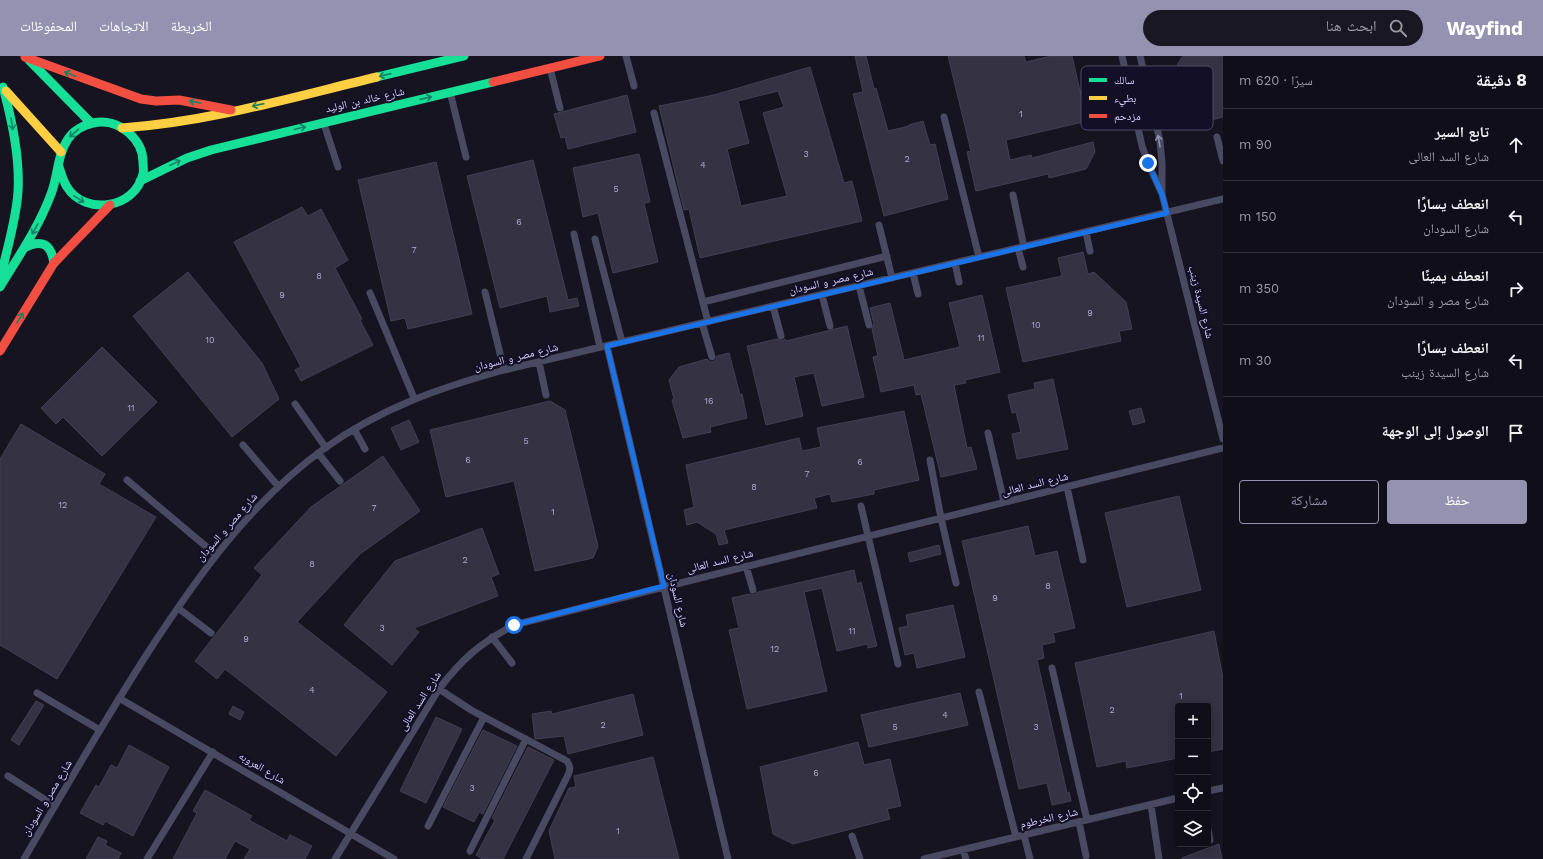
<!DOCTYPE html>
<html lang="ar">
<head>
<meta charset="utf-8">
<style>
	:root { --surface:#100f19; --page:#191822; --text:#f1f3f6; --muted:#9c9ca2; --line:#302f38; --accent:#9591b1 }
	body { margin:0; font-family:"Work Sans","Noto Naskh Arabic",sans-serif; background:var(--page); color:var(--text); direction:rtl }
	.controls { position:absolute; right:12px; bottom:12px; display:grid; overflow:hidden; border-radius:4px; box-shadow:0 2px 10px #0003 }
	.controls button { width:36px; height:36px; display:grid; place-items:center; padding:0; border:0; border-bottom:1px solid var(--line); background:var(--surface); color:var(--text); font:20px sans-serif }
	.stop { position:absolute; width:12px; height:12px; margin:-9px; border:3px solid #1a73e8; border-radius:50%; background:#fff }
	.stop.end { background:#1a73e8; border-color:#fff; box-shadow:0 1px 4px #0008 }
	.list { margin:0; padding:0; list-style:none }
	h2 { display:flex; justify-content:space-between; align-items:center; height:52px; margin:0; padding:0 16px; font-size:17px }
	h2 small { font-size:13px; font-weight:400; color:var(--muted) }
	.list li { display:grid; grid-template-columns:26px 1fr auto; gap:12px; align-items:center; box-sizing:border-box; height:72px; padding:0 16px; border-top:1px solid var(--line) }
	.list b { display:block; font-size:15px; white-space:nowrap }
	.list p { margin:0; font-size:13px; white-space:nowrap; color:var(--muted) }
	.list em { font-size:13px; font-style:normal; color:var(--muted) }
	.actions { display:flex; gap:8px; padding:12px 16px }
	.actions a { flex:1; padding:9px 0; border:1px solid var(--accent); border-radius:4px; text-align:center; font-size:14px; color:var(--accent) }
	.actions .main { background:var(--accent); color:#fff }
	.icon { flex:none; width:22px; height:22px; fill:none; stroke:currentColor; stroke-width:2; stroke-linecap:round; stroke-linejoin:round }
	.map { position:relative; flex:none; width:1223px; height:803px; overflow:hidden; direction:ltr }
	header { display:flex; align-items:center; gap:24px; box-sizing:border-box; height:56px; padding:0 20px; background:var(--accent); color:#fff }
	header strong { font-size:19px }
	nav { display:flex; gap:22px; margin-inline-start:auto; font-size:14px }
	.search { width:280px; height:36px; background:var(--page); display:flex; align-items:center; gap:10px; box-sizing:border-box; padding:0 14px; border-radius:22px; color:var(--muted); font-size:15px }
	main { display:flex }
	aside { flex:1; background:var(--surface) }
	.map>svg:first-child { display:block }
	.building { fill:#343243; stroke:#433f54; fill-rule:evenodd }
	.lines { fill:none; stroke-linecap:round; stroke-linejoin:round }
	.lane { stroke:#4a4962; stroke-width:7 }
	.fast { stroke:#16e098; stroke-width:9 }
	.slow { stroke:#ffcf43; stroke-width:9 }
	.jam { stroke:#f24e42; stroke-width:9 }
	.oneway { stroke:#158265 }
	.oneway2 { stroke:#928eb0 }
	.route { stroke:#1a73e8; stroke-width:5 }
	.labels { text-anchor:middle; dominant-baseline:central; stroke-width:4; stroke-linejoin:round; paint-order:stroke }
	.number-label { font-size:9px; fill:#b0acd0 }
	.street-label { font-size:11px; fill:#d9d4ff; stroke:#130f26 }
	.key { fill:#130f26; stroke:#4e4a67; stroke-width:1 }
	.key-label { font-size:11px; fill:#d9d4ff }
</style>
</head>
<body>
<header>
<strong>Wayfind</strong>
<div class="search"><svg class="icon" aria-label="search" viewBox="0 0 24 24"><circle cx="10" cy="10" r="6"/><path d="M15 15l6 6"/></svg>ابحث هنا</div>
<nav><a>الخريطة</a><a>الاتجاهات</a><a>المحفوظات</a></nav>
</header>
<main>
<aside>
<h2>8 دقيقة<small>سيرًا · 620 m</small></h2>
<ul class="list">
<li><svg class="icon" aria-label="ahead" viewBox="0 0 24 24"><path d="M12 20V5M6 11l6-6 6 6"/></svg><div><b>تابع السير</b><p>شارع السد العالى</p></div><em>90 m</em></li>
<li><svg class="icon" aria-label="left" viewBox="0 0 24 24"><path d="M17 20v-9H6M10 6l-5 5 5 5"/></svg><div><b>انعطف يسارًا</b><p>شارع السودان</p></div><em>150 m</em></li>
<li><svg class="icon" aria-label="right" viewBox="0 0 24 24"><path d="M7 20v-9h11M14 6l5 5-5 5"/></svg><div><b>انعطف يمينًا</b><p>شارع مصر و السودان</p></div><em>350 m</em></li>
<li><svg class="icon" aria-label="left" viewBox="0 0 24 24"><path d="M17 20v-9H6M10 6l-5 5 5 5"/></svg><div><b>انعطف يسارًا</b><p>شارع السيدة زينب</p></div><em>30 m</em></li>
<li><svg class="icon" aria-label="arrive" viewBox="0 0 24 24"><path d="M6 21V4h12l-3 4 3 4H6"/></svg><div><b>الوصول إلى الوجهة</b></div></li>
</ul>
<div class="actions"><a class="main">حفظ</a><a>مشاركة</a></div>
</aside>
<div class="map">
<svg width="1223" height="803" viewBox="0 0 1223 803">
	<rect width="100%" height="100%" fill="#161421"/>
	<path class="building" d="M 855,0 L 866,0 L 874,33 L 876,32 L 888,75 L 909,70 L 909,69 L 923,65 L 930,89 L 935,88 L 948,143 L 884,160 L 853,38 L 863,36 Z
		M 948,0 L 1024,0 L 1026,6 L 1051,0 L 1072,0 L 1087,65 L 1006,84 L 1010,104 L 1031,99 L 1032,102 L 1093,86 L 1095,96 L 1086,113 L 1049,122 L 1048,118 L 976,135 L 967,96 L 971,95 Z
		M 1183,0 L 1223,0 L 1223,61 L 1190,69 L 1183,42 L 1177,9 Z
		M 810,11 L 844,127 L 852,125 L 862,165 L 700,202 L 689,153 L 684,154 L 659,50 L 714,39 ZM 778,35 L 784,51 L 763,57 L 787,140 L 741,150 L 727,93 L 749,87 L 738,45 Z
		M 627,39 L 636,76 L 568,93 L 565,81 L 561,82 L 554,58 Z
		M 639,98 L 650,146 L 644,147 L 658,206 L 613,217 L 598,157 L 583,161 L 573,112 Z
		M 533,104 L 568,244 L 577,242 L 579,250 L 550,256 L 547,240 L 500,252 L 467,120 Z
		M 436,106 L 472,258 L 408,273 L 405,262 L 391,265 L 358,124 Z
		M 302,151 L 308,160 L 321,153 L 348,204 L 335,212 L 362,263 L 360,264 L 373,289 L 301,325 L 295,314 L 301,311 L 234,186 Z
		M 1083,196 L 1088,218 L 1094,216 L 1126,246 L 1132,273 L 1119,275 L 1121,285 L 1023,306 L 1006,232 L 1062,220 L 1058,202 Z
		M 188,216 L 262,307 L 279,343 L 232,381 L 133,260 Z
		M 982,239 L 1000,316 L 965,324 L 966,327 L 954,329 L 967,392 L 971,391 L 977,413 L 941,421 L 921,338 L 916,339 L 914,329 L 881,336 L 873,301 L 878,300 L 872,273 L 874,268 L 870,252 L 890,247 L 904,304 L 960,291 L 949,247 Z
		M 847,270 L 864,341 L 822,350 L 814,317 L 794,321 L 803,360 L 766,369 L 747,290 L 777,283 L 782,285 L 785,283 L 786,285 Z
		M 102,291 L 157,346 L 102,400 L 63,361 L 56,368 L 41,352 Z
		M 729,297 L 740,339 L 742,338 L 747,362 L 710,371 L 711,376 L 683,382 L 672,344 L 674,343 L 669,324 L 679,311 L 707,303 L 710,306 L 713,306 L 716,304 L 717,300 Z
		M 1053,323 L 1068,393 L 1017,403 L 1012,378 L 1021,376 L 1016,356 L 1012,357 L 1008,339 L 1035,333 L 1034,327 Z
		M 550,345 L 565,354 L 598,490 L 593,502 L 535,515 L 514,425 L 446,441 L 430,374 Z
		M 1141,352 L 1145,366 L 1133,369 L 1129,355 Z
		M 904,355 L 919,424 L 874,434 L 874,438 L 832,446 L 830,438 L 814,442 L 817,452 L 724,474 L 728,487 L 719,489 L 716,478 L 697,466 L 687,469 L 684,454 L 694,451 L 686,409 L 799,382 L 802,395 L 821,391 L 817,372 Z
		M 409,364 L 419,386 L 401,394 L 391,372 Z
		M 21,368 L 105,418 L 99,428 L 156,461 L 57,623 L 0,589 L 0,403 Z
		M 383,400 L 420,455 L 360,498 L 297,566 L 387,636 L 336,700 L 225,613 L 217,623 L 195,605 L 262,519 L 254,512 L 311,451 Z
		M 1179,440 L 1201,534 L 1127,551 L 1105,457 Z
		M 1028,470 L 1035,500 L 1057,495 L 1075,572 L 1053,577 L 1055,586 L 1042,589 L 1044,602 L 1037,604 L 1067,737 L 1069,736 L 1071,745 L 1052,749 L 1047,727 L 1019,733 L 962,485 Z
		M 482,472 L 499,518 L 491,521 L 498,540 L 414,572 L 419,576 L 392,609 L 344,569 L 395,505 Z
		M 939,489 L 941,498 L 910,506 L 908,497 Z
		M 854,514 L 857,528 L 861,526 L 877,590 L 868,592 L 867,588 L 837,595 L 822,532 L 804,536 L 827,635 L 747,653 L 729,574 L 739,572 L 732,542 L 750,538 L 754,539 L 758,536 Z
		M 953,549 L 965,601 L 917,612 L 914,597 L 905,599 L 899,572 L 908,570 L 906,559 Z
		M 1214,575 L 1223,622 L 1223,693 L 1208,696 L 1208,650 L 1178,650 L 1178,702 L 1127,712 L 1126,705 L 1097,711 L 1075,607 Z
		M 960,637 L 968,669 L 869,691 L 861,659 Z
		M 633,638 L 643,679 L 568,698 L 564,680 L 535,683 L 532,658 L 551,655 L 552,658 Z
		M 36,645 L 44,649 L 19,689 L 11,684 Z
		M 233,650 L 244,656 L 240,664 L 229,658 Z
		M 436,661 L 462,673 L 426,747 L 400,735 Z
		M 483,674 L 517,690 L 483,758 L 479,756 L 474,766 L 443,751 Z
		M 858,686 L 864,709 L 890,703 L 901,750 L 887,753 L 890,763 L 793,788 L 773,778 L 760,711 Z
		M 129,689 L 169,711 L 133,780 L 105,765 L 103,769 L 80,757 L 96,729 L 99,731 L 111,709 L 117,712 Z
		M 528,691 L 554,704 L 503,803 L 482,803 L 476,799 L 495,764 L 492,762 Z
		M 653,701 L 679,803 L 555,803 L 549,775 L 569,732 L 576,731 L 574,720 Z
		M 205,734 L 252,760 L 249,764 L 287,785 L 290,779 L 312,790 L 305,803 L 244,803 L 250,793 L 235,785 L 225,803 L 173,803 L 197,757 L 193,755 Z
		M 98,781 L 107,785 L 105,789 L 121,797 L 118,803 L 86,803 Z
		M 1219,788 L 1222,803 L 1182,803 L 1182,802 Z"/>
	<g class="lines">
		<path class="lane" d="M 626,0 L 634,30
			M 1122,0 L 1142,90 L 1148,107 L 1162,138 L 1223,383
			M 1140,0 L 1160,85 L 1162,107 L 1162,136
			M 550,12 L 560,52
			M 450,36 L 466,101
			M 654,57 L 708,266
			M 944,61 L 979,201
			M 324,68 L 338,111
			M 1217,81 L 1223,105
			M 1013,139 L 1024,191
			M 879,169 L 892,222
			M 1086,176 L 1090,195
			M 574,178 L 600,291
			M 595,183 L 622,286
			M 1018,192 L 1023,211
			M 955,207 L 959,226
			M 913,217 L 918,238
			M 859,230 L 869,269
			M 485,236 L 504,314
			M 370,237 L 414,342
			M 822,239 L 830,270
			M 703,246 L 887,200
			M 773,250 L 781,280
			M 702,267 L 712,301
			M 607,290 L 728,803
			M 539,306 L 546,339
			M 295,348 L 326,392
			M 354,373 L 365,393
			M 988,377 L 1004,446
			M 243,389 L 278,430
			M 318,397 L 340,425
			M 930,404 L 941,462 L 956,527
			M 127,424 L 215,498
			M 1067,431 L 1083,504
			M 861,450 L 898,608
			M 746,510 L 753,534
			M 178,552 L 211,577
			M 492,581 L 512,607
			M 1052,612 L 1087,764
			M 439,633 L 471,654 L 567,705 C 570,710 571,713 568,719 L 526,803
			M 979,636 L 1016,781
			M 37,637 L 100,674
			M 119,642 L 394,803
			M 8,720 L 55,750
			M 1208,735 L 1223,732
			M 1151,749 L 1159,803
			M 1079,766 L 1086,800
			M 428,770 L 484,661
			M 1208,773 L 1210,784
			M 1024,779 L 1030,803
			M 852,780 L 860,803
			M 963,794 L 966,803
			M 470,795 L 526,683
			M 24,803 C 64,734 104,665 147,598 C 197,521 250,446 325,392 C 381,352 439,332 504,314 L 1223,143
			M 147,803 L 213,696
			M 335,803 L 439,633 C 462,603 480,587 514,569 L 664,531 L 1223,392
			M 924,803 L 1178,742"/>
		<path class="fast" d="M 29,4 L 91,67
			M 377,21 L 464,0
			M 140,125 L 187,102 L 211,94 L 493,26
			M 24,192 C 41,183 51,187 54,207
			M 1,220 C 7,192 16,165 18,136 C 20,101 12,65 3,31
			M 0,231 C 18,201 39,171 51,138 C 58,121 57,99 68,83 C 73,75 83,69 93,67 C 106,64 119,68 129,77 C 138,85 143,95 143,106 C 143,110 144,115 143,118 C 135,153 85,160 67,131 C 63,125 61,117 59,111"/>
		<path class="slow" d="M 6,35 L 61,96
			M 122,72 C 209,66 293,41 377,21"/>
		<path class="jam" d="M 25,1 L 141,43 L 156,45 L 179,44 L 231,54
			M 493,26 L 600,0
			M 0,295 L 54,207 L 110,149"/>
	</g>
	<defs><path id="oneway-shaft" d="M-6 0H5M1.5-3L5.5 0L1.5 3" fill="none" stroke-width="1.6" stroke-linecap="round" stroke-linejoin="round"/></defs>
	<g class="oneway">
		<use href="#oneway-shaft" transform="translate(70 18) rotate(-158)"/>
		<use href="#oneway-shaft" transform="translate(385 19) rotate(167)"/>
		<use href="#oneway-shaft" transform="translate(426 42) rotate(-13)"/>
		<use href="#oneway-shaft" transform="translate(195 46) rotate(-170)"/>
		<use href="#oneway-shaft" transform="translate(258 49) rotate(167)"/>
		<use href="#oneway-shaft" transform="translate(12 68) rotate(81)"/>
		<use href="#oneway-shaft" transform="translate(300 72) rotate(-14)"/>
		<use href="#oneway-shaft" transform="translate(74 77) rotate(139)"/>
		<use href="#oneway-shaft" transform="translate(175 107) rotate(-25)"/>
		<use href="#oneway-shaft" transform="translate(79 143) rotate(32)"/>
		<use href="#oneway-shaft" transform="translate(35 173) rotate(119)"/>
		<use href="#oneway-shaft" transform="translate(20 262) rotate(-59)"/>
	</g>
	<use class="oneway2" href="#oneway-shaft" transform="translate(1159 85) rotate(-100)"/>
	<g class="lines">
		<path class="route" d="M 514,569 L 664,530 L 607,290 L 1167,157 L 1162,138 L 1148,107"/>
	</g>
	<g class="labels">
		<g class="number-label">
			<text x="1021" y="58">1</text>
			<text x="806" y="98">3</text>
			<text x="907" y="103">2</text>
			<text x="703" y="109">4</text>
			<text x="616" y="133">5</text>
			<text x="519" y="166">6</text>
			<text x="414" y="194">7</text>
			<text x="319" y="220">8</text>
			<text x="282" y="239">9</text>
			<text x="1090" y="257">9</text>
			<text x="1036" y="269">10</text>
			<text x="981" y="282">11</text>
			<text x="210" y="284">10</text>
			<text x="709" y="345">16</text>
			<text x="131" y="352">11</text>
			<text x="526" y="385">5</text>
			<text x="468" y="404">6</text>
			<text x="860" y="406">6</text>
			<text x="807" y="418">7</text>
			<text x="754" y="431">8</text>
			<text x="63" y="449">12</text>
			<text x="374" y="452">7</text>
			<text x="553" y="456">1</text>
			<text x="465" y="504">2</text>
			<text x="312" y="508">8</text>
			<text x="1048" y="530">8</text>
			<text x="995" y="542">9</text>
			<text x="382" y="572">3</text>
			<text x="852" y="575">11</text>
			<text x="246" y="583">9</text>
			<text x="775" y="593">12</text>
			<text x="312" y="634">4</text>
			<text x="1181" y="640">1</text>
			<text x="1112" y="654">2</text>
			<text x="945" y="659">4</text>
			<text x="603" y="669">2</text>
			<text x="895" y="671">5</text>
			<text x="1036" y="671">3</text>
			<text x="816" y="717">6</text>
			<text x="472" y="732">3</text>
			<text x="618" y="775">1</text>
		</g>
		<g class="street-label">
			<text transform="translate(365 44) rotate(-13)">شارع خالد بن الوليد</text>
			<text transform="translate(831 225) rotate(-13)">شارع مصر و السودان</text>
			<text transform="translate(1201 246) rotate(76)">شارع السيدة زينب</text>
			<text transform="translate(516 301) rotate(-14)">شارع مصر و السودان</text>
			<text transform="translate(1035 428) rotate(-14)">شارع السد العالى</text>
			<text transform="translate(227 471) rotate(-49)">شارع مصر و السودان</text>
			<text transform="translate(720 505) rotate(-14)">شارع السد العالى</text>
			<text transform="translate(678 544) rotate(77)">شارع السودان</text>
			<text transform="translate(420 645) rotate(-57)">شارع السد العالى</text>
			<text transform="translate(262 712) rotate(31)">شارع العروبه</text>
			<text transform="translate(47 742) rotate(-59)">شارع مصر و السودان</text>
			<text transform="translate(1049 762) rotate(-13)">شارع الخرطوم</text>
		</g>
	</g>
	<rect x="1081" y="10" width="132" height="64" rx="6" class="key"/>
	<rect x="1089" y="22" width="18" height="4" fill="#16e098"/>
	<rect x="1089" y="40" width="18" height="4" fill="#ffcf43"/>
	<rect x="1089" y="58" width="18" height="4" fill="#f24e42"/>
	<g class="key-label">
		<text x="1114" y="28">سالك</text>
		<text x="1114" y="46">بطيء</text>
		<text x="1114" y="64">مزدحم</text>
	</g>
</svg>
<div class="controls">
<button>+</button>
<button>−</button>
<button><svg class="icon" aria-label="locate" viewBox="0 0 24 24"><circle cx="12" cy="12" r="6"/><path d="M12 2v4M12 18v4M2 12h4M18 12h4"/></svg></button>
<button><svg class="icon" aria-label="layers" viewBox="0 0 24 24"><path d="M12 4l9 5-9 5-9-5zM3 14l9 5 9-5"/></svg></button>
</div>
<div class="stop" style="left:514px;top:569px"></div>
<div class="stop end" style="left:1148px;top:107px"></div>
</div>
</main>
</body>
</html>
